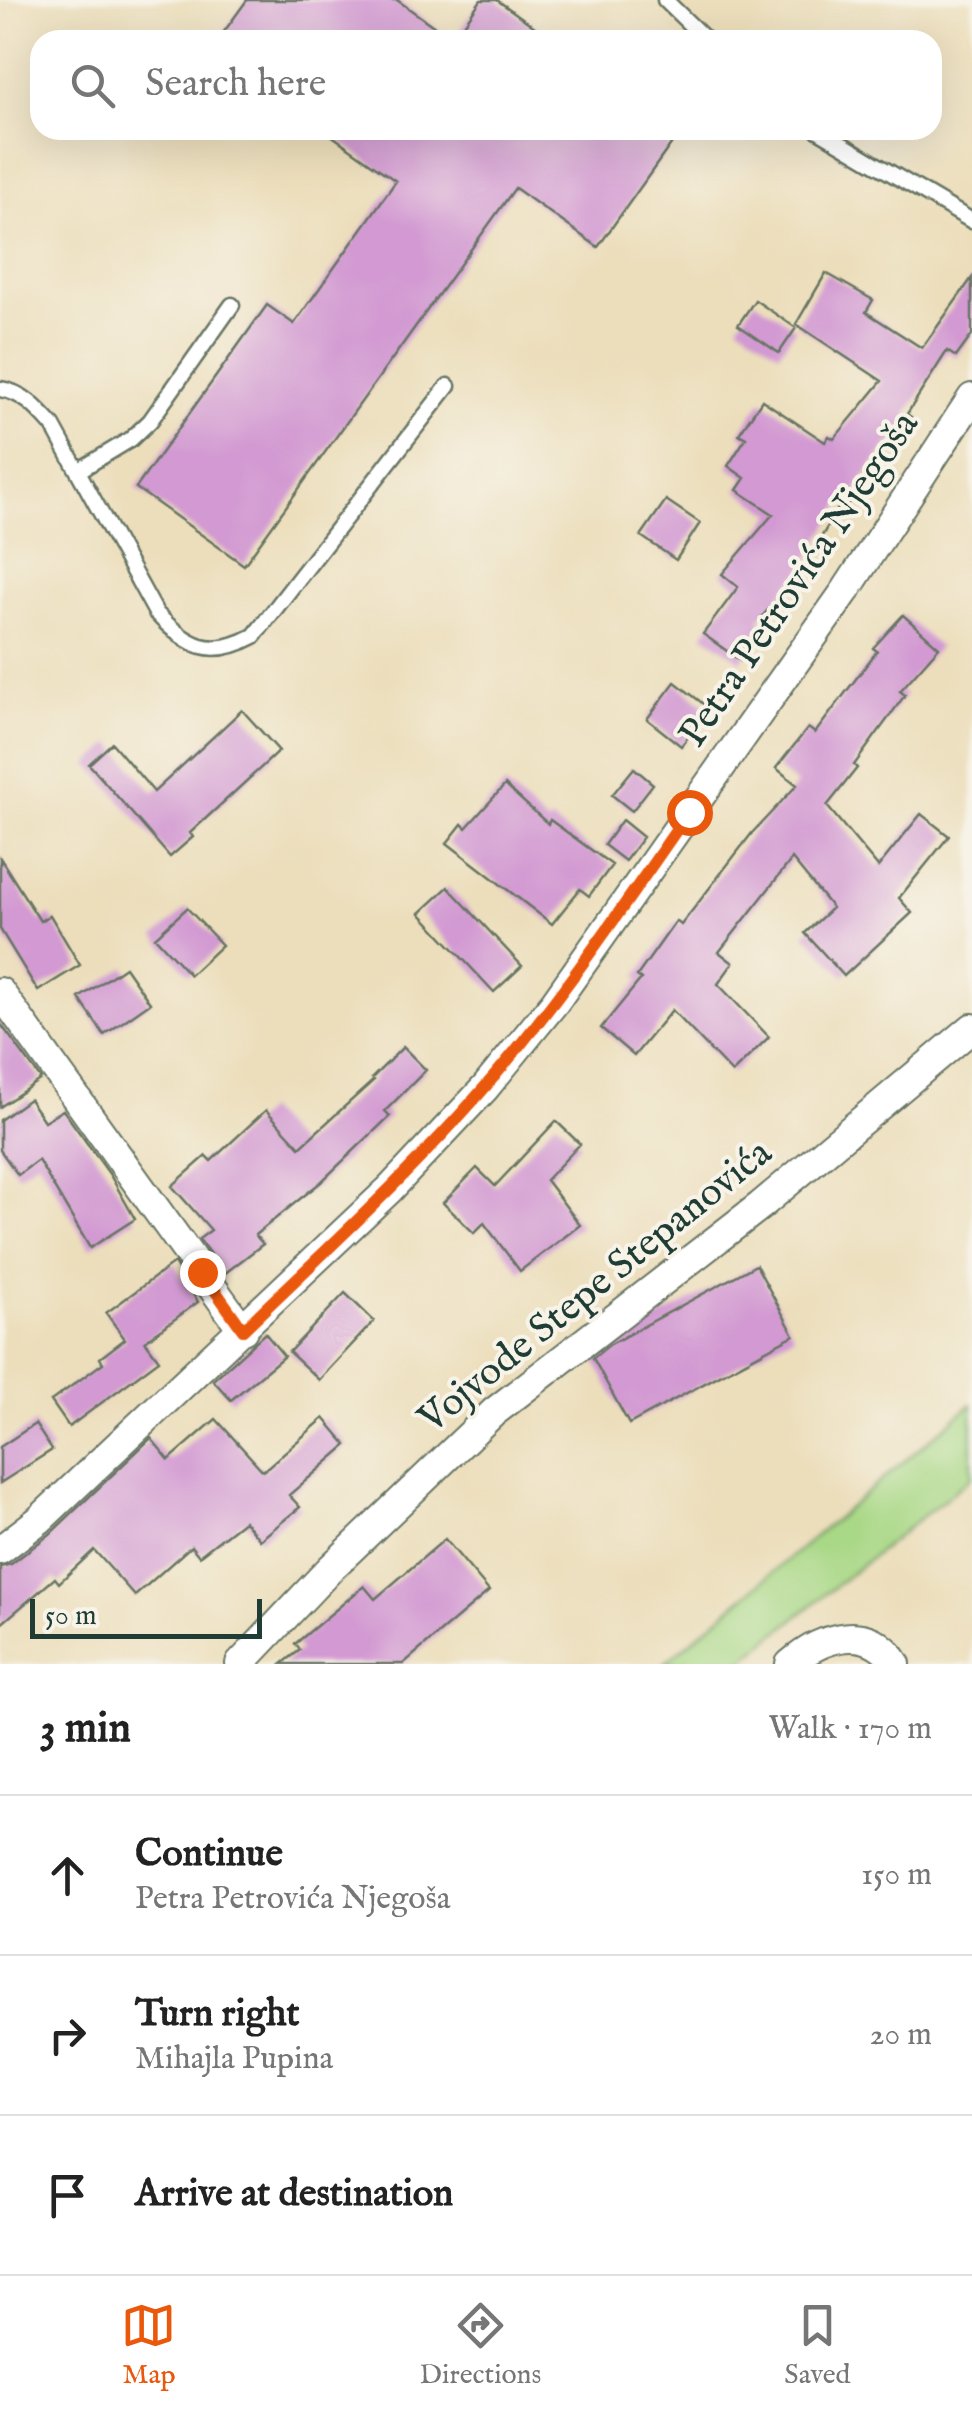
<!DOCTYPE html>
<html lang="en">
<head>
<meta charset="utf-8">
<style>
	:root { --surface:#fff; --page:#f2f2f2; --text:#222; --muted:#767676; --line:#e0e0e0; --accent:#ea580c }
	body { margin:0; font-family:"IM FELL English",serif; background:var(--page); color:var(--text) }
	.scale { position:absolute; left:30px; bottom:25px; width:232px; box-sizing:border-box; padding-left:10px; border:5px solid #1f3d34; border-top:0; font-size:28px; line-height:35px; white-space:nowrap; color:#1f3d34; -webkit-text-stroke:8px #f7f3e8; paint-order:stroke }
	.stop { position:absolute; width:30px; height:30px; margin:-22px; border:8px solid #ea580c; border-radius:50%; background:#fff }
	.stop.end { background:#ea580c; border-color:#fff; box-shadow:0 2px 10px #0008 }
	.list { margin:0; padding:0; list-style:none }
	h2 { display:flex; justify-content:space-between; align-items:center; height:130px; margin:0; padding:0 40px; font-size:42px }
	h2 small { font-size:32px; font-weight:400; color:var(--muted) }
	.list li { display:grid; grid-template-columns:65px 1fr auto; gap:30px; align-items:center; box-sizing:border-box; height:160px; padding:0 40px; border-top:2px solid var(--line) }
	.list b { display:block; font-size:38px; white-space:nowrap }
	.list p { margin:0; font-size:32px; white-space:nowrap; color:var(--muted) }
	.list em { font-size:32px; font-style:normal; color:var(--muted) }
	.icon { flex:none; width:55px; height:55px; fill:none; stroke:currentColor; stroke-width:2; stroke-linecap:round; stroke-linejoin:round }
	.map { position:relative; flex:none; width:972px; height:1664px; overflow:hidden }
	.search { position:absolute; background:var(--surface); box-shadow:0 10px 40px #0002; left:30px; right:30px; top:30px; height:110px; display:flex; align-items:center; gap:25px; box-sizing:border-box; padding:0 35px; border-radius:30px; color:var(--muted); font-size:38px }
	.sheet { height:610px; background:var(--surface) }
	nav { display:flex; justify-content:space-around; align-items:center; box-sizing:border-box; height:140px; border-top:2px solid var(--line); background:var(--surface); font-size:28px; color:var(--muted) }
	nav a { display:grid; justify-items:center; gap:5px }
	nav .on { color:var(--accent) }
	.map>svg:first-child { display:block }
	.green { fill:#a9d886; stroke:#648a5d; stroke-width:2.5 }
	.building { fill:#d299d2 }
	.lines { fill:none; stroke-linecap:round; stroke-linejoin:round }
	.service-casing { stroke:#677563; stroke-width:19 }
	.minor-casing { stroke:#677563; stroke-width:32 }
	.service { stroke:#fff; stroke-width:14 }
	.minor { stroke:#fff; stroke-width:28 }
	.route { stroke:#ea580c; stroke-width:12 }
	.labels { text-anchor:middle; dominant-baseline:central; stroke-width:8; stroke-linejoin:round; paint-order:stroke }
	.street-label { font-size:40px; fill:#1f3d34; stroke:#f7f3e8 }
</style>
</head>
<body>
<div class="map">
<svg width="972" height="1664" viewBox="0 0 972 1664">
	<rect width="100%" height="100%" fill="#f7f3e8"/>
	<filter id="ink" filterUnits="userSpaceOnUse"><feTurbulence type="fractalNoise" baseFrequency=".01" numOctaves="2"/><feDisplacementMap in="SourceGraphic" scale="20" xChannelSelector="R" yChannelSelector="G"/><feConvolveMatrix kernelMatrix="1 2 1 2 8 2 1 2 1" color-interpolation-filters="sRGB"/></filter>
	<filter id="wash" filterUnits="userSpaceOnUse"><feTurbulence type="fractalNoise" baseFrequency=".0048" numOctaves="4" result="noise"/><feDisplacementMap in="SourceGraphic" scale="40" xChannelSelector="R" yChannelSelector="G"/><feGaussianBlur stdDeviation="2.25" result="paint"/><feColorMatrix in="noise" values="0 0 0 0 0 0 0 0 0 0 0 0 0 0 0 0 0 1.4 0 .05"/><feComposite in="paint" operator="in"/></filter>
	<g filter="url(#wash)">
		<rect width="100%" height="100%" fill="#ecdebb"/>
		<path class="green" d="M 972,1404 L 972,1477 L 738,1664 L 664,1664 Z"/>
		<g id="blocks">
			<path class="building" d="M 247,0 L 397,0 L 453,40 L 481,0 L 497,0 L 553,40 L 218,40 Z
				M 324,130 L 681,130 L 598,247 L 515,188 L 244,565 L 136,488 L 267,305 L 294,324 L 396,181 Z
				M 826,273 L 873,300 L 866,312 L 922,348 L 972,278 L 972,335 L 956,357 L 947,351 L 907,414 L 911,417 L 872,466 L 847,505 L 842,502 L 800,573 L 759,620 L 767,626 L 741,661 L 703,634 L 738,587 L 722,574 L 773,514 L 737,490 L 745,478 L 728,466 L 746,438 L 739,434 L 762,400 L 825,442 L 829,436 L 834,439 L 882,381 L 796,324 Z
				M 755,300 L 796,328 L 779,353 L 738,325 Z
				M 666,500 L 700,523 L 676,560 L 641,536 Z
				M 903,615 L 939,647 L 900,691 L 905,695 L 854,765 L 857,768 L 827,806 L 878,867 L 921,814 L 949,836 L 899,898 L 912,913 L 844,976 L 805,933 L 832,908 L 792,859 L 719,952 L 733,963 L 718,984 L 769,1037 L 732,1073 L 672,1010 L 634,1056 L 601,1028 L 641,979 L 637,976 L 676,921 L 681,925 L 752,833 L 797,785 L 776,768 L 808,728 L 815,733 L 877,651 L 873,648 Z
				M 675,682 L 710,709 L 681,746 L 647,719 Z
				M 242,710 L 279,751 L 190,833 L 193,837 L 170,857 L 89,764 L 112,743 L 154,792 Z
				M 634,768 L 653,784 L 632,811 L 612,795 Z
				M 505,785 L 548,824 L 550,820 L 612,865 L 589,896 L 580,889 L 552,924 L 447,843 L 462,824 L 466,828 Z
				M 622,820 L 643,837 L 625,861 L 604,845 Z
				M 0,858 L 40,921 L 50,915 L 80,965 L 38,991 L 0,929 Z
				M 448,887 L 522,966 L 494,992 L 420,913 Z
				M 187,908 L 222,945 L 190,975 L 155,937 Z
				M 125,967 L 150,1003 L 104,1035 L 79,998 Z
				M 0,1023 L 41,1079 L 0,1107 Z
				M 403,1047 L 426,1070 L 385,1111 L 390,1116 L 321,1182 L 255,1235 L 263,1244 L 224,1274 L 199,1239 L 211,1230 L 172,1186 L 206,1156 L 211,1161 L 266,1110 L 300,1147 L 374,1080 L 372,1078 Z
				M 29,1099 L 44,1121 L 63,1110 L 110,1175 L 135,1219 L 90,1248 L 38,1160 L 18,1175 L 0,1150 L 0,1120 Z
				M 556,1121 L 580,1144 L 546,1180 L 580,1225 L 520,1271 L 484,1223 L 474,1233 L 443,1203 L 477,1168 L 495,1186 Z
				M 174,1263 L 198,1302 L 145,1341 L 159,1360 L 69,1427 L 51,1401 L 103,1363 L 100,1358 L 125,1339 L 106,1313 Z
				M 756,1265 L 794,1335 L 629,1424 L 593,1358 L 609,1345 Z
				M 345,1293 L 374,1321 L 319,1380 L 289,1352 Z
				M 265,1333 L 284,1356 L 231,1400 L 213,1380 Z
				M 324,1418 L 347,1445 L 289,1495 L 300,1507 L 260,1540 L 244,1521 L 199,1556 L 191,1546 L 135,1596 L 94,1550 L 59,1583 L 55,1578 L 0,1625 L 0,1567 L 11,1564 L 50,1534 L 151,1438 L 169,1460 L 216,1419 L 263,1471 Z
				M 35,1424 L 52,1450 L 0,1483 L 0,1447 Z
				M 445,1539 L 489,1591 L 403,1664 L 282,1664 L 300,1650 L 295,1644 L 364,1586 L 375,1599 Z"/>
		</g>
	</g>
	<g filter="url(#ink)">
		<use href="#blocks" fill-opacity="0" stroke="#677563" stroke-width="2.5"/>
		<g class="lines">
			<g class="service-casing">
				<path id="service" d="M 665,0 L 706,40
					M 818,130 L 972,221
					M 0,389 C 23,392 38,409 53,426 L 156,613 C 188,647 211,659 254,636 L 448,386
					M 78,471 L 131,439 L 150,421 L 232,305"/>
			</g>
			<g class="minor-casing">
				<path id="minor" d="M 0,992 L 243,1330
					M 0,1550 L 39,1520 L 390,1189 L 485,1088 L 555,1002 L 846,590 L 972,398
					M 240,1664 L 332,1567 L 494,1412 L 760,1206 L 972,1028
					M 790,1664 C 821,1637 870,1620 896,1664"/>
			</g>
			<use href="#service" class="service"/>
			<use href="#minor" class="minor"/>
		</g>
	</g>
	<g class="lines" filter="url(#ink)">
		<path class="route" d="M 202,1272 L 243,1330 C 325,1251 410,1174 485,1087 C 560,1001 624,905 689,812"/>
	</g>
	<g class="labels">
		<g class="street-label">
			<text transform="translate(800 580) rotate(-56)">Petra Petrovića Njegoša</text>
			<text transform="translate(596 1287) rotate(-39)">Vojvode Stepe Stepanovića</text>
		</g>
	</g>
</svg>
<div class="scale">50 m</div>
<div class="stop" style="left:689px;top:812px"></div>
<div class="stop end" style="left:202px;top:1272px"></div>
<div class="search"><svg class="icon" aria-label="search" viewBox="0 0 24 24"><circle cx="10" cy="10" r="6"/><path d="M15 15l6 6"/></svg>Search here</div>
</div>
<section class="sheet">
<h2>3 min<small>Walk · 170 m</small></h2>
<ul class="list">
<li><svg class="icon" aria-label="ahead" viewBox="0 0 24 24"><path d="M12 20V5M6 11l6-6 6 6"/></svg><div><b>Continue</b><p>Petra Petrovića Njegoša</p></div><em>150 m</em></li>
<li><svg class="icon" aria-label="right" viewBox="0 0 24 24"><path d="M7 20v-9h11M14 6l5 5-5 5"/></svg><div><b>Turn right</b><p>Mihajla Pupina</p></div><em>20 m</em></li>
<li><svg class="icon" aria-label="arrive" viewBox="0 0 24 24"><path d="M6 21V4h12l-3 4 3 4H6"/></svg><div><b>Arrive at destination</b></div></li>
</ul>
</section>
<nav>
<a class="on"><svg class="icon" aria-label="map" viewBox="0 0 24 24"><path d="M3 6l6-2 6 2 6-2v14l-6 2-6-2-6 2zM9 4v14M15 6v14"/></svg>Map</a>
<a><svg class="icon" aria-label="directions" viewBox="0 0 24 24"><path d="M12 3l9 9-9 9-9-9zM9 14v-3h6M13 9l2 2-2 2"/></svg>Directions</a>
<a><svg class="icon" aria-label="saved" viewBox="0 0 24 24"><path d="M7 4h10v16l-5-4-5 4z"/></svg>Saved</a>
</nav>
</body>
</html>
